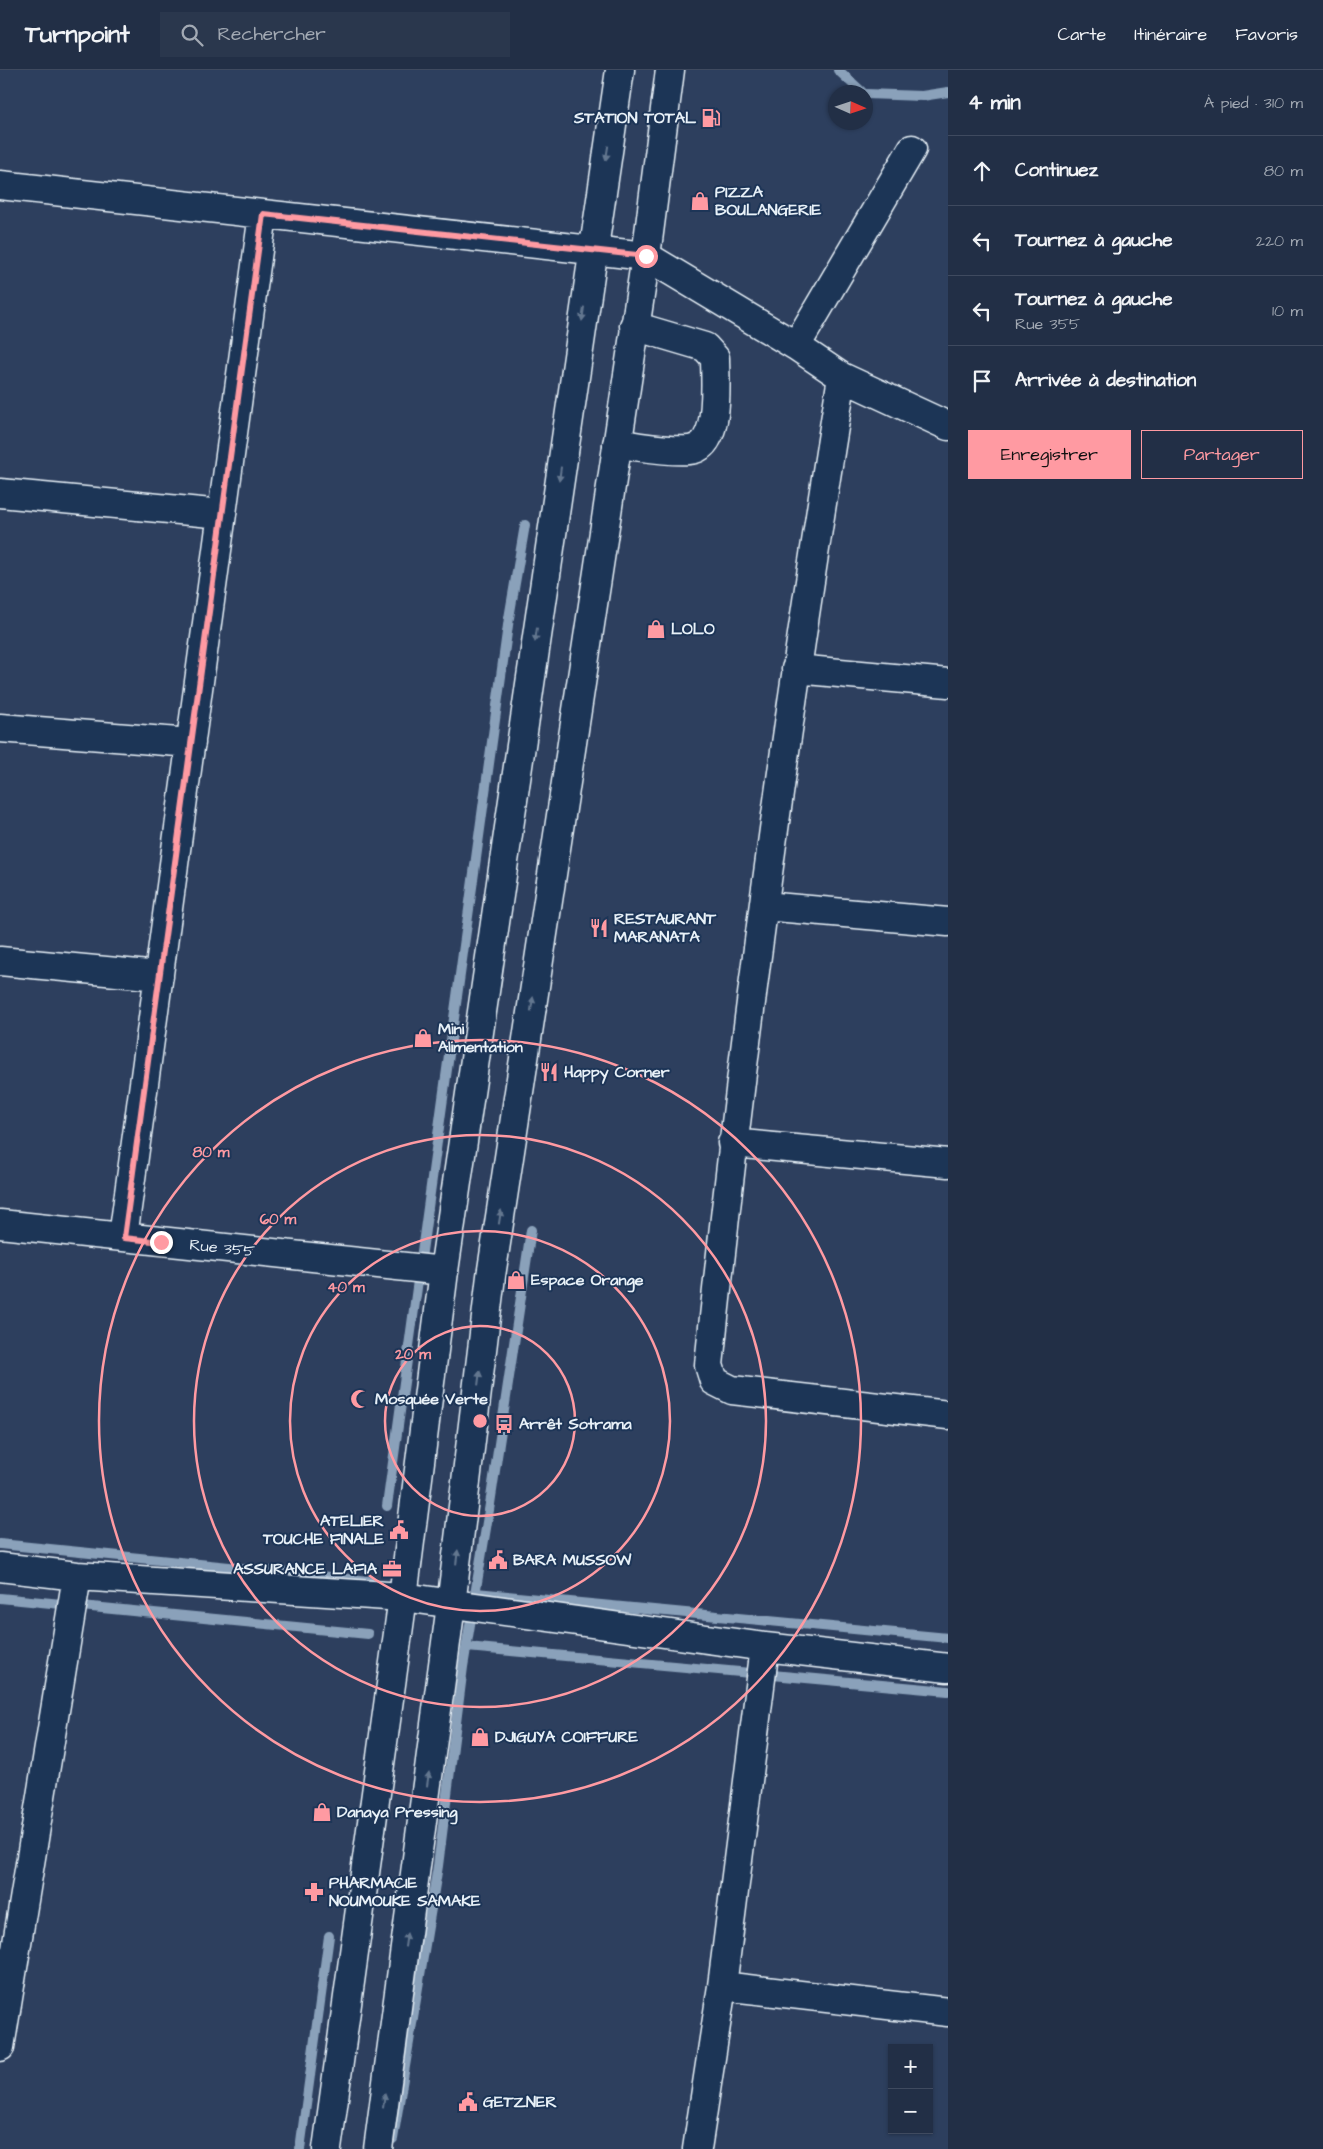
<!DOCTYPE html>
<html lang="fr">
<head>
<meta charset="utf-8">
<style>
	:root { --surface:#222f46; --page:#2a374d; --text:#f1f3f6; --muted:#a2a9b3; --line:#3f4a5f; --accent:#ff9aa2 }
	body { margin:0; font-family:"Architects Daughter",sans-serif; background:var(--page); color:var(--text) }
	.controls { position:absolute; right:15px; bottom:15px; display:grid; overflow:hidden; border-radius:0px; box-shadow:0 1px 4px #0004 }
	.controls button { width:45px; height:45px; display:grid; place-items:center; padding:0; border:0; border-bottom:1px solid var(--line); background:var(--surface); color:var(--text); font:25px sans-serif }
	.compass { position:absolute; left:828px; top:15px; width:45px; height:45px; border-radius:50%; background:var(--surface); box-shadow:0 1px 4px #0004; rotate:93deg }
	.stop { position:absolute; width:15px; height:15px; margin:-11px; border:4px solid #ff9aa2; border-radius:50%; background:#fff }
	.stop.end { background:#ff9aa2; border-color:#fff; box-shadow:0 1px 5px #0008 }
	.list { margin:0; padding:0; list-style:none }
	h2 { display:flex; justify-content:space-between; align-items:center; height:65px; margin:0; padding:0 20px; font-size:21px }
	h2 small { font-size:16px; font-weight:400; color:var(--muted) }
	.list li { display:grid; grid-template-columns:32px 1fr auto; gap:15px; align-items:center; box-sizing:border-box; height:70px; padding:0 20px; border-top:1px solid var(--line) }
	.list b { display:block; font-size:19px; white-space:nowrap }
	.list p { margin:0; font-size:16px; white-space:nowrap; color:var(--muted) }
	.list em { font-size:16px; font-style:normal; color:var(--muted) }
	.actions { display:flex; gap:10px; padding:15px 20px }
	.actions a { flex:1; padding:11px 0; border:1px solid var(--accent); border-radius:0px; text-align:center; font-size:18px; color:var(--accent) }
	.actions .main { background:var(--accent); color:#111 }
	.icon { flex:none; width:28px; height:28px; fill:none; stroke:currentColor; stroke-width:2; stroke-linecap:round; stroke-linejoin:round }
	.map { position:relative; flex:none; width:948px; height:2079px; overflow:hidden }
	header { display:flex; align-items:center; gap:30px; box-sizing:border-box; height:70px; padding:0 25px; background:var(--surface); border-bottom:1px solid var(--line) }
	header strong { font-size:24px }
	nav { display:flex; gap:28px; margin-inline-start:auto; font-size:18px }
	.search { width:350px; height:45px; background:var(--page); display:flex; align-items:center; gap:12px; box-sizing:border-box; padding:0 18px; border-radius:0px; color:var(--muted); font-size:19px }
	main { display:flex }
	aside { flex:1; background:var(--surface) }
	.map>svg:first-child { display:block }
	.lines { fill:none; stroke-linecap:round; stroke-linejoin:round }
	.stream { stroke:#8aa1ba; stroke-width:10 }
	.minor-casing { stroke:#e8f1f8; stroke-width:31 }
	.major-casing { stroke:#e8f1f8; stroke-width:31 }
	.minor { stroke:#1d3557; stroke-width:28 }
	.major { stroke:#1d3557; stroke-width:28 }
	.oneway { fill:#64778f }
	.route { stroke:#ff9aa2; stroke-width:6 }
	.ring { fill:none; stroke:#ff9aa2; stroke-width:2.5 }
	.labels { text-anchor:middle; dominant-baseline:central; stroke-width:4; stroke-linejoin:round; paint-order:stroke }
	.poi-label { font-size:16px; font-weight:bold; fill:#e8f1f8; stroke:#1d3557; text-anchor:start }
	.street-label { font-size:16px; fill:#e8f1f8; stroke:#1d3557 }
	.centre { fill:#ff9aa2; stroke:#1d3557; stroke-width:2.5 }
	.ring-label { font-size:15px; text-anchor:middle; font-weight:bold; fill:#ff9aa2; stroke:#1d3557; stroke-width:4; stroke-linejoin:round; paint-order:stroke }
</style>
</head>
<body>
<header>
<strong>Turnpoint</strong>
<div class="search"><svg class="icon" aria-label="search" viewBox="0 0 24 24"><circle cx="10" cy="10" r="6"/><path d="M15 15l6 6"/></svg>Rechercher</div>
<nav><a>Carte</a><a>Itinéraire</a><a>Favoris</a></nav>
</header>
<main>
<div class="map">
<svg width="948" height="2079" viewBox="0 0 948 2079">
	<rect width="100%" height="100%" fill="#2d3f5e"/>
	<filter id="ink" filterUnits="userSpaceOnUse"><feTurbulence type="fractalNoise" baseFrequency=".02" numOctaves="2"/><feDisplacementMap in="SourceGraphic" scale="10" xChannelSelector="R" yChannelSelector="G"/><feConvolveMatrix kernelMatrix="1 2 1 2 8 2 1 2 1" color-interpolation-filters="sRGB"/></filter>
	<g filter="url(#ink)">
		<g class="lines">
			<path class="stream" d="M 838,0 L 862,22
				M 866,24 L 922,26 L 948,22
				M 387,1436 L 509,548 L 525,455
				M 0,1474 L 369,1511
				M 476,1523 L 948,1568
				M 0,1528 L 368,1564
				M 467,1577 L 948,1621
				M 393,2069 L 438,1796 L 463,1597 L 490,1434 L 531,1160
				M 300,2079 L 329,1866"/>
			<g class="minor-casing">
				<path id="minor" d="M 0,115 L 646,186 L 796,276 L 842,307 L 948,356
					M 796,276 L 912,79
					M 842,307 C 789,635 743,964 709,1295 L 714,1311 L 732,1320 L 948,1345
					M 617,374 C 640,376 666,382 689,380 C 722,378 715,311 715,288 L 705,277 L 634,256
					M 0,423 L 222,444
					M 796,599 L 948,613
					M 0,658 L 191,673
					M 764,836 L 948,852
					M 0,891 L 159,906
					M 732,1073 L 948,1093
					M 0,1154 L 444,1201
					M 123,1167 L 263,144
					M 0,1497 L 77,1506 L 403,1527 L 765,1577 L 948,1598
					M 722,1916 L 948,1942
					M 0,1977 L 77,1506
					M 697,2079 L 722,1916 L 765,1577"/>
			</g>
			<g class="major-casing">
				<path id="major" d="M 327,2079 L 403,1527 L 444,1201 L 620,0
					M 378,2079 L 451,1535 L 491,1206 L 646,186 L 670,0"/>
			</g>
			<use href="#minor" class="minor"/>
			<use href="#major" class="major"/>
		</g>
		<defs><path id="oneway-solid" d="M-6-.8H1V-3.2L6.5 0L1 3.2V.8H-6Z" transform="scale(1.25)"/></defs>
		<g class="oneway">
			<use href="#oneway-solid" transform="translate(607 83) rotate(99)"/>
			<use href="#oneway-solid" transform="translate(583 244) rotate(98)"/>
			<use href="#oneway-solid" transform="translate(560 404) rotate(98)"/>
			<use href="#oneway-solid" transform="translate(536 565) rotate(98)"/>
			<use href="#oneway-solid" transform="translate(532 934) rotate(-81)"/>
			<use href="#oneway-solid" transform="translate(500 1147) rotate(-81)"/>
			<use href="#oneway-solid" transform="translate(479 1308) rotate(-83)"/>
			<use href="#oneway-solid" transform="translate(457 1487) rotate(-83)"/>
			<use href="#oneway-solid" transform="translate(428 1709) rotate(-82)"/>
			<use href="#oneway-solid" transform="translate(406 1870) rotate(-82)"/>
			<use href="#oneway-solid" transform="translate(384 2031) rotate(-82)"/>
		</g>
	</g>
	<g class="lines" filter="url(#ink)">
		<path class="route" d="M 161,1172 L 124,1168 L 263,144 L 646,186"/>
	</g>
	<g class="ring">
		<circle cx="480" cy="1351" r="95"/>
		<circle cx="480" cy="1351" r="190"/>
		<circle cx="480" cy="1351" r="286"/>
		<circle cx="480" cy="1351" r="381"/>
	</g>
	<defs>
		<g id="fuel-bare" transform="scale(1.5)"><path d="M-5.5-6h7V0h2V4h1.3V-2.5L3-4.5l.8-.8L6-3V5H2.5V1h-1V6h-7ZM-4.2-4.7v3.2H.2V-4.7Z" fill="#ff9aa2" stroke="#1d3557" stroke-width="2.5" paint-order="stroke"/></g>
		<g id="shop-bare" transform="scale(1.5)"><path d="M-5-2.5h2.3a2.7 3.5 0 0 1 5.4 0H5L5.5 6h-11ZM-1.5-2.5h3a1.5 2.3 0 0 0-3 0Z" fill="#ff9aa2" stroke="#1d3557" stroke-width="2.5" paint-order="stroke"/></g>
		<g id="restaurant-bare" transform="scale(1.5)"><path d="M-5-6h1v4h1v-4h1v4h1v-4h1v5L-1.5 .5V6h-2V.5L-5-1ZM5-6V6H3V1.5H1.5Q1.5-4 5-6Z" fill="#ff9aa2" stroke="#1d3557" stroke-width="2.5" paint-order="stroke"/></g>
		<g id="mosque-bare" transform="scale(1.5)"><path d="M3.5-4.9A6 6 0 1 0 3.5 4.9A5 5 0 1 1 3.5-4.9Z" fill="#ff9aa2" stroke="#1d3557" stroke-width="2.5" paint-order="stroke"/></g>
		<g id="bus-bare" transform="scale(1.5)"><path d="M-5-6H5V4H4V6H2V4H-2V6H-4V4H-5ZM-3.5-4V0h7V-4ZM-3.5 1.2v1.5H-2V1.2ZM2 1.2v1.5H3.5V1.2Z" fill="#ff9aa2" stroke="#1d3557" stroke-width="2.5" paint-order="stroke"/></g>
		<g id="civic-bare" transform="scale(1.5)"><path d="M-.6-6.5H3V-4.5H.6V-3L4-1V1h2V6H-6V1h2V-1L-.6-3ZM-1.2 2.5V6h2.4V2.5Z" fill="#ff9aa2" stroke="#1d3557" stroke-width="2.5" paint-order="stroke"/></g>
		<g id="office-bare" transform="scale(1.5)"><path d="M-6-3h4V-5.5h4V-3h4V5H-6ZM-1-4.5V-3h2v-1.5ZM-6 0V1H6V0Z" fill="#ff9aa2" stroke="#1d3557" stroke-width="2.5" paint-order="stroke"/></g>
		<g id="pharmacy-bare" transform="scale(1.5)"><path d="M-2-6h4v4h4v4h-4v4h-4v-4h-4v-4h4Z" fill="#ff9aa2" stroke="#1d3557" stroke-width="2.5" paint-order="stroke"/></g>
	</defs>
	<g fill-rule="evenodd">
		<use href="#fuel-bare" x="711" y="48"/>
		<use href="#shop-bare" x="700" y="131"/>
		<use href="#shop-bare" x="656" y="559"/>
		<use href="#restaurant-bare" x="599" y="858"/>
		<use href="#shop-bare" x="423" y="968"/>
		<use href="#restaurant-bare" x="549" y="1002"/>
		<use href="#shop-bare" x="516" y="1210"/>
		<use href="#mosque-bare" x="360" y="1329"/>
		<use href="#bus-bare" x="504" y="1354"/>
		<use href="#civic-bare" x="399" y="1460"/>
		<use href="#civic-bare" x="498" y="1490"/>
		<use href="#office-bare" x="392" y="1499"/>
		<use href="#shop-bare" x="480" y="1667"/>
		<use href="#shop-bare" x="322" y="1742"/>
		<use href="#pharmacy-bare" x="314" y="1822"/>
		<use href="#civic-bare" x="468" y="2032"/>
	</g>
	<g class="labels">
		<g class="poi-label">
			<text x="696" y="48" text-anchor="end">STATION TOTAL</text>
			<text x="715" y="122">PIZZA<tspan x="715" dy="18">BOULANGERIE</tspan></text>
			<text x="671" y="559">LOLO</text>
			<text x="614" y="849">RESTAURANT<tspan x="614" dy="18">MARANATA</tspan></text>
			<text x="438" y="959">Mini<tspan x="438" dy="18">Alimentation</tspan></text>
			<text x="564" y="1002">Happy Corner</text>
			<text x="531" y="1210">Espace Orange</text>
			<text x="375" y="1329">Mosquée Verte</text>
			<text x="519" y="1354">Arrêt Sotrama</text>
			<text x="384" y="1451" text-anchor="end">ATELIER<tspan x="384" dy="18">TOUCHE FINALE</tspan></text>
			<text x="513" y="1490">BARA MUSSOW</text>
			<text x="377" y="1499" text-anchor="end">ASSURANCE LAFIA</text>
			<text x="495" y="1667">DJIGUYA COIFFURE</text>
			<text x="337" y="1742">Danaya Pressing</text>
			<text x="329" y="1813">PHARMACIE<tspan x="329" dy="18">NOUMOUKE SAMAKE</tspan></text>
			<text x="483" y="2032">GETZNER</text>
		</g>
		<g class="street-label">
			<text transform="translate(222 1178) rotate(6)">Rue 355</text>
		</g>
	</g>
	<circle cx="480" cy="1351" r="8" class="centre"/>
	<g class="ring-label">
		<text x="211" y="1087">80 m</text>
		<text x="278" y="1154">60 m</text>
		<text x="346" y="1222">40 m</text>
		<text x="413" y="1289">20 m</text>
	</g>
</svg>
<div class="controls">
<button>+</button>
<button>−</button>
</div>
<svg class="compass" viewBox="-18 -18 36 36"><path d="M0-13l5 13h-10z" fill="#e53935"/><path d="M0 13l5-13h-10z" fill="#a2a9b3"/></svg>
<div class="stop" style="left:646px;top:186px"></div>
<div class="stop end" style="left:161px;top:1172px"></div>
</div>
<aside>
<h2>4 min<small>À pied · 310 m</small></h2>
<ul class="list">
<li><svg class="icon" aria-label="ahead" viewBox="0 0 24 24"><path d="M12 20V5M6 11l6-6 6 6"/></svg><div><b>Continuez</b></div><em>80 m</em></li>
<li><svg class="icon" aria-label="left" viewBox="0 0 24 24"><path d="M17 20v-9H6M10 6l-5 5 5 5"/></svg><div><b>Tournez à gauche</b></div><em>220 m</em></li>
<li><svg class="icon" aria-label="left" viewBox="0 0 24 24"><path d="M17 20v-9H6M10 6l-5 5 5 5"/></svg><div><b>Tournez à gauche</b><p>Rue 355</p></div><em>10 m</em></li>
<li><svg class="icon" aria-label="arrive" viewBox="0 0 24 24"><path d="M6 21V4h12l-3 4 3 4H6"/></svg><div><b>Arrivée à destination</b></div></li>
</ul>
<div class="actions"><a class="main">Enregistrer</a><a>Partager</a></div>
</aside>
</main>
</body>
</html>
